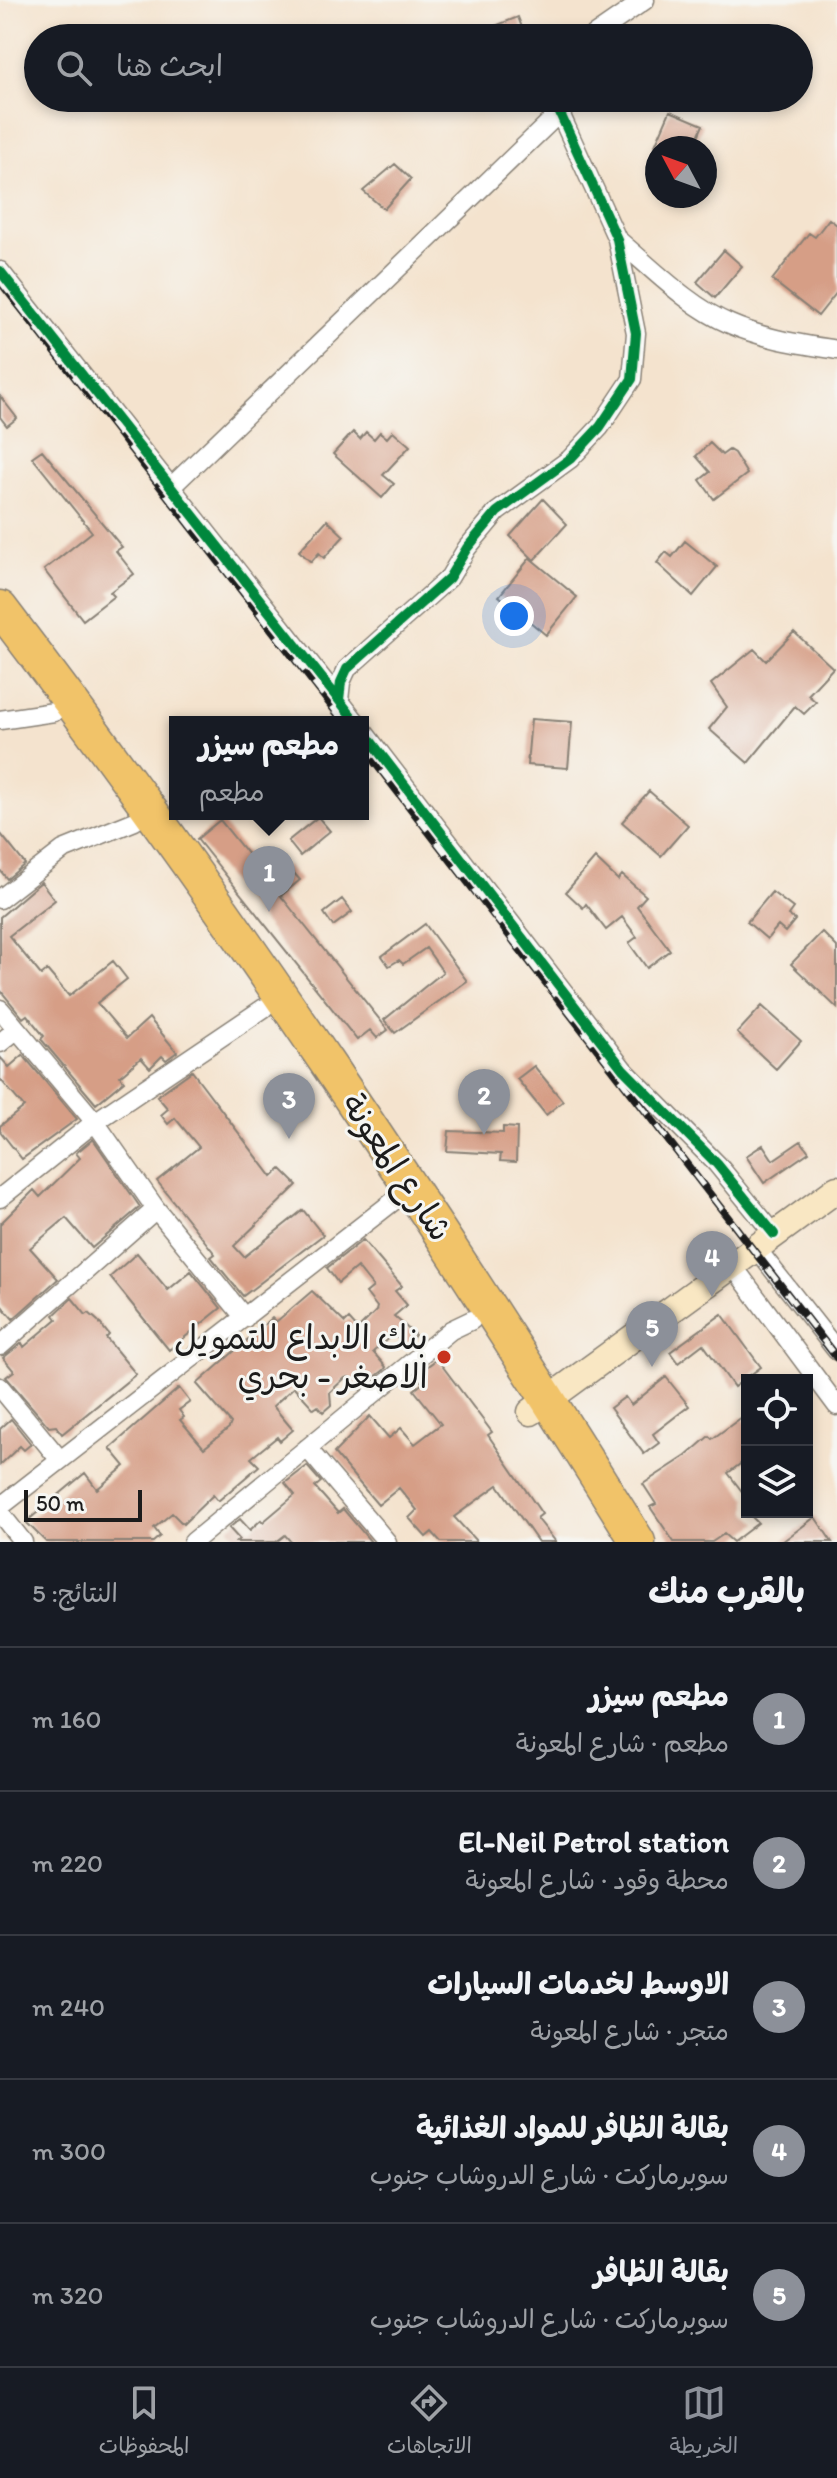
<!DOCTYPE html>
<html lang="ar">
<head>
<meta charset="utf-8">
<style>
	:root { --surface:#171b24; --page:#20242c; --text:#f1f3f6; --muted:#9ea1a6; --line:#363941; --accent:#8c9099 }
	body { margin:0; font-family:Itim,"Playpen Sans Arabic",sans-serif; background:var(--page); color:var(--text); direction:rtl }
	.controls { position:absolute; right:24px; bottom:24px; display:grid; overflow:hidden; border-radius:0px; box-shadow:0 4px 12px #0003 }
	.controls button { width:72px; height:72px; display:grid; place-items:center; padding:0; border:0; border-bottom:2px solid var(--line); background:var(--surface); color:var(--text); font:40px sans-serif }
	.compass { position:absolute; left:645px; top:136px; width:72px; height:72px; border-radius:50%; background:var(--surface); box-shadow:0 4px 12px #0003; rotate:311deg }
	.scale { position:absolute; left:24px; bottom:20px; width:118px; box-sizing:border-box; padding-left:8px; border:4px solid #1c1c1c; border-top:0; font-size:22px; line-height:28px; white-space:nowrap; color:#1c1c1c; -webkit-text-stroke:6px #f6f6f2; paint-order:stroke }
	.you { position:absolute; left:514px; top:616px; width:28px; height:28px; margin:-20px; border:6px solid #fff; border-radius:50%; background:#1a73e8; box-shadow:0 0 0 12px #1a73e833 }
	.badge { display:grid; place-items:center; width:52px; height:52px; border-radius:50%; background:var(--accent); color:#fff; font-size:26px; font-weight:700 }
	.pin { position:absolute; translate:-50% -66px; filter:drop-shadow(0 2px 4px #0008) }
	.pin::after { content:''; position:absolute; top:42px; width:28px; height:24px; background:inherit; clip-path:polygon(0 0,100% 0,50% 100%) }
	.popup { position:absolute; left:169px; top:716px; width:200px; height:104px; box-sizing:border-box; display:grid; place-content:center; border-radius:0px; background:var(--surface); filter:drop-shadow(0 2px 6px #0005); font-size:26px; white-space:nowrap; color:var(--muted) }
	.popup b { font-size:30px; color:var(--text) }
	.popup::after { content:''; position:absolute; left:50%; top:100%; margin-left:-16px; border:16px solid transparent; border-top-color:var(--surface) }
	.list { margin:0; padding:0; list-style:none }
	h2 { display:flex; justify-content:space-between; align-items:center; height:104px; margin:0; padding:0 32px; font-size:34px }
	h2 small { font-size:26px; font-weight:400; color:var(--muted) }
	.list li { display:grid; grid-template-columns:52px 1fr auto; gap:24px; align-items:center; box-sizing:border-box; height:144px; padding:0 32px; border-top:2px solid var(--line) }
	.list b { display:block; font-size:30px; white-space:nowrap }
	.list p { margin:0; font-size:26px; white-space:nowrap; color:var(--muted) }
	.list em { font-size:26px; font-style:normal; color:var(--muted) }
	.icon { flex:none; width:44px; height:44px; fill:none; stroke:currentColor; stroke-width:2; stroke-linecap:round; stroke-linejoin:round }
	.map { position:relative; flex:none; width:837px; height:1542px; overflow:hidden; direction:ltr }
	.search { position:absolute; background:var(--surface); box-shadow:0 4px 12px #0003; left:24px; right:24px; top:24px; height:88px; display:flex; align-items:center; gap:20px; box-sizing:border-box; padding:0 28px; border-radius:44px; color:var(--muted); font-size:30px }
	.sheet { height:824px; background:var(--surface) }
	nav { display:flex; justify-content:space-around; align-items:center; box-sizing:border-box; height:112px; border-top:2px solid var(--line); background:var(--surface); font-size:22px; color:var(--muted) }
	nav a { display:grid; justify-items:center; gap:4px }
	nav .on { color:var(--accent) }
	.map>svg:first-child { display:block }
	.building { fill:#d69e86 }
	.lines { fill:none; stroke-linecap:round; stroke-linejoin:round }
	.street-casing { stroke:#888075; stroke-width:21 }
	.secondary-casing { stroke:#888075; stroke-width:29 }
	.highway-casing { stroke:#888075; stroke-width:37 }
	.street { stroke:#fff; stroke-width:18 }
	.secondary { stroke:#f9e7c3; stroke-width:26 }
	.highway { stroke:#f1c369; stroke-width:34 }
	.rail-casing { stroke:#1c1c1c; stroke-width:8 }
	.rail { stroke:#f6f6f2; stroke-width:5; stroke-dasharray:15; stroke-linecap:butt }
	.cycleway-casing { stroke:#f6f6f2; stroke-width:15 }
	.cycleway { stroke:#00873e; stroke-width:10 }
	.poi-dot { fill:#c8321e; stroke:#f6f6f2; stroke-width:3 }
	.labels { text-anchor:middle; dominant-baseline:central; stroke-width:6; stroke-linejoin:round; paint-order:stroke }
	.street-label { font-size:34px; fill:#1c1c1c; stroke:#f6f6f2 }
	.poi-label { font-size:34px; fill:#1c1c1c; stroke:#f6f6f2; text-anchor:end }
</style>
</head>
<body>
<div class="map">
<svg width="837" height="1542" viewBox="0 0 837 1542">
	<rect width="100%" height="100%" fill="#f6f6f2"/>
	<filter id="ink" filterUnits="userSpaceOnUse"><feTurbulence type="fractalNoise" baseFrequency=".0125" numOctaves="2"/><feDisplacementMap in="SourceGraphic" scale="16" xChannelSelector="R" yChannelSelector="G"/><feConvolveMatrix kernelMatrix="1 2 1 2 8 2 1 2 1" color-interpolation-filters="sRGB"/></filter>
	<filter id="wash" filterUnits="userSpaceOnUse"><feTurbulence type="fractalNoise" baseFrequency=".006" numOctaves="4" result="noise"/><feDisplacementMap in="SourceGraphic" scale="32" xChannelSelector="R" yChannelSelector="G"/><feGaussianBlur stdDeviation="1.8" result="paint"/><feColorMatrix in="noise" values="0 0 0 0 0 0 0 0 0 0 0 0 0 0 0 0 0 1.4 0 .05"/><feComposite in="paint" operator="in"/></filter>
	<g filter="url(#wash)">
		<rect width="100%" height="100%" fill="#f4e3ce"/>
		<g id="blocks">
			<path class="building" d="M 518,17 L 526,38 L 467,38 L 467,37 Z
				M 670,111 L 703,125 L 693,148 L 654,148 Z
				M 395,164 L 411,179 L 384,209 L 363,191 Z
				M 829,219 L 837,225 L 837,292 L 818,316 L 772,280 L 809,233 L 815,237 Z
				M 724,250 L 742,266 L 715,298 L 697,282 Z
				M 0,396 L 17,418 L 7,426 L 0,417 Z
				M 393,431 L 410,446 L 383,475 L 394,484 L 382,498 L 333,454 L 353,432 L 360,439 L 366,432 L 374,439 L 380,432 L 387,438 Z
				M 710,443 L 722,455 L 729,450 L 734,453 L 747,474 L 714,499 L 700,480 L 710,472 L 696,456 Z
				M 42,450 L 122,547 L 116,551 L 134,574 L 110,592 L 114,596 L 83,620 L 44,570 L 92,532 L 32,457 Z
				M 543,499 L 567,524 L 534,560 L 510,536 Z
				M 327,520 L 344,536 L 324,558 L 319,553 L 311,562 L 299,551 Z
				M 685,541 L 717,567 L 693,596 L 657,563 L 666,552 L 672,557 Z
				M 530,558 L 577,597 L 546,635 L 499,596 Z
				M 794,632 L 833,668 L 808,695 L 816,702 L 804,714 L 795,706 L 748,763 L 709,729 L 727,707 L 711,684 L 754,649 L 766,661 Z
				M 531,719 L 572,722 L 568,768 L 527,765 Z
				M 649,791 L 688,825 L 661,856 L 622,822 Z
				M 318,817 L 330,831 L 300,856 L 288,841 Z
				M 220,820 L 269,881 L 287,865 L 300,880 L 281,896 L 388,1030 L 377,1038 L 370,1030 L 357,1040 L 197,839 Z
				M 0,833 L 25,864 L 7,879 L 0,870 Z
				M 595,858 L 618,880 L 622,875 L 646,896 L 637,906 L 670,950 L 647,968 L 629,943 L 637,937 L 622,917 L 606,930 L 586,904 L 583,908 L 566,892 Z
				M 41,882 L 55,900 L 9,936 L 41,975 L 47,970 L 69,996 L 113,961 L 127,979 L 97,1003 L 127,1038 L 149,1018 L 177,1052 L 166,1060 L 162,1056 L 150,1068 L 141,1058 L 120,1076 L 124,1081 L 96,1104 L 41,1039 L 44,1036 L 27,1015 L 23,1018 L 0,990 L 0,917 Z
				M 772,892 L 793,908 L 788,915 L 795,920 L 785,932 L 778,926 L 767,939 L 747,922 Z
				M 342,899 L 352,912 L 333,926 L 324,913 Z
				M 425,924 L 467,981 L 395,1033 L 384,1020 L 443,972 L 426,948 L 403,964 L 399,960 L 389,966 L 382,956 Z
				M 822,932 L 837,947 L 837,1008 L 791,964 Z
				M 762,1006 L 801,1041 L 776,1069 L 737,1033 Z
				M 23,1055 L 77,1119 L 22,1159 L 0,1131 L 0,1126 L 24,1107 L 0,1079 L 0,1057 L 9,1067 Z
				M 534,1066 L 563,1101 L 546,1115 L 517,1079 Z
				M 192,1071 L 272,1177 L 281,1169 L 297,1185 L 234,1246 L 244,1257 L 303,1210 L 323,1235 L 243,1296 L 211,1257 L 215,1254 L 157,1181 L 199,1147 L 175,1118 L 168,1124 L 161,1115 L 168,1109 L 157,1096 Z
				M 503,1127 L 517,1128 L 516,1162 L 500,1161 L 501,1154 L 447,1151 L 449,1131 L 503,1133 Z
				M 93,1139 L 140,1207 L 92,1248 L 66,1218 L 30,1248 L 58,1279 L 13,1319 L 0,1304 L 0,1224 L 34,1190 L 40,1197 L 80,1158 L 76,1153 Z
				M 801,1141 L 809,1152 L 764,1183 L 746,1156 L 763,1145 L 773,1160 Z
				M 363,1240 L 402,1286 L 395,1291 L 407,1305 L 394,1316 L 415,1335 L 406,1346 L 393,1334 L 373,1352 L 386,1367 L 384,1370 L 360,1389 L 349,1377 L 345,1378 L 330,1392 L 331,1405 L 323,1412 L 318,1406 L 314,1409 L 294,1387 L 273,1406 L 293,1430 L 280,1441 L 277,1437 L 251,1458 L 259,1466 L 218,1501 L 213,1495 L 183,1524 L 172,1513 L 154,1528 L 160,1536 L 153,1542 L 46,1542 L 26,1522 L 85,1473 L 97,1489 L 125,1466 L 110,1448 L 179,1388 L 190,1402 L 179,1410 L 184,1417 L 180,1420 L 204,1448 L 229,1428 L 231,1423 L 197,1384 L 272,1318 L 276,1322 L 312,1291 L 345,1323 L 349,1319 L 358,1329 L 376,1311 L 377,1307 L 366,1293 L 373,1287 L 357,1267 L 338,1283 L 327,1268 Z
				M 137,1253 L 168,1290 L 191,1271 L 221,1308 L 169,1350 L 110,1277 Z
				M 72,1298 L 86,1315 L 89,1313 L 98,1321 L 109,1335 L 106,1338 L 136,1374 L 62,1434 L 56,1426 L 49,1427 L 6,1377 L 14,1371 L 3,1358 L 22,1343 L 24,1347 L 57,1319 L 54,1315 Z
				M 722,1314 L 761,1367 L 734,1387 L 703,1344 L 678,1363 L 670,1352 Z
				M 437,1359 L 492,1432 L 488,1435 L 542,1514 L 537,1518 L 556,1542 L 538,1542 L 498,1485 L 454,1517 L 477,1542 L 441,1542 L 432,1532 L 426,1537 L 409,1518 L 417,1510 L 399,1488 L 378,1505 L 334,1453 L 370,1416 L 389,1438 L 401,1428 L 415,1444 L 441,1424 L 414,1390 L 423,1383 L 416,1375 Z
				M 666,1377 L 689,1406 L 653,1434 L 659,1443 L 644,1454 L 610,1408 L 625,1397 L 631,1405 Z
				M 742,1417 L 747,1423 L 747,1459 L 728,1473 L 747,1498 L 747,1512 L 758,1523 L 733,1542 L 724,1534 L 712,1542 L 674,1542 L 650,1507 L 656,1504 L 643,1484 L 686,1456 L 709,1436 L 712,1439 Z
				M 11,1419 L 31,1444 L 24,1450 L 20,1446 L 0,1465 L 0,1429 Z
				M 307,1466 L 321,1482 L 315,1487 L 338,1513 L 343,1509 L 371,1542 L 291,1542 L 285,1535 L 276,1542 L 236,1542 L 239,1539 L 229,1528 L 240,1519 L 250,1530 L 261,1520 L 263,1522 L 295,1495 L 285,1483 Z
				M 815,1517 L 832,1542 L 782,1542 Z"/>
		</g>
	</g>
	<g filter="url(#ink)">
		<use href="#blocks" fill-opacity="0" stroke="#888075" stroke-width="2"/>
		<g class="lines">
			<g class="street-casing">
				<path id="street" d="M 590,38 L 645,0
					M 617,239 C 652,268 688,306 730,324 C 764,339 801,344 837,350
					M 0,271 L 339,700
					M 170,488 L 558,114
					M 0,720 L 54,712
					M 356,722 L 339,700 L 341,682 L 347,669 L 449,578 L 467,548 L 497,512 L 570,459 L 600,427 L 632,379 L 636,333 L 617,239 L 553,98
					M 363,731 L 623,1069 L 717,1164 L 774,1234
					M 0,899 L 63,850 L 135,821
					M 0,1009 L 95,1122 L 156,1209 L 245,1318
					M 0,1043 L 16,1030
					M 0,1198 L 95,1122 L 264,1008
					M 756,1248 L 837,1351
					M 733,1266 L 837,1406
					M 0,1346 L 156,1209
					M 0,1387 L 60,1460
					M 307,1448 L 387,1542
					M 0,1507 L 395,1200
					M 0,1513 L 23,1542
					M 193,1542 L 451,1330 L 472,1320"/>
			</g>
			<g class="secondary-casing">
				<path id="secondary" d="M 531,1412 L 837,1189"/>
			</g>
			<g class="highway-casing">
				<path id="highway" d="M 0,608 C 229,908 438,1222 638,1542"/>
			</g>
			<use href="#street" class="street"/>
			<use href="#secondary" class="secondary"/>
			<use href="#highway" class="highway"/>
			<g class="rail-casing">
				<path id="rail" d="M 0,281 L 344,722
					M 363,747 L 837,1358"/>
			</g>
			<use href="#rail" class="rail"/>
			<g class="cycleway-casing">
				<path id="cycleway" d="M 0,271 L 339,700
					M 356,722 L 339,700 L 341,682 L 347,669 L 449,578 L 467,548 L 497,512 L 570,459 L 600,427 L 632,379 L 636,333 L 617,239 L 553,98
					M 363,731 L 623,1069 L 717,1164 L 774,1234"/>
			</g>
			<use href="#cycleway" class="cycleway"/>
		</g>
	</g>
	<circle class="poi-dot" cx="444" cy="1357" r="8"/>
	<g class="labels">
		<g class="street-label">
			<text transform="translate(397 1167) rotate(56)">شارع المعونة</text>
		</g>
		<g class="poi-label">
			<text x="428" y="1337">بنك الابداع للتمويل<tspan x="428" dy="39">الاصغر - بحري</tspan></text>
		</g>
	</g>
</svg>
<div class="controls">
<button><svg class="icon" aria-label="locate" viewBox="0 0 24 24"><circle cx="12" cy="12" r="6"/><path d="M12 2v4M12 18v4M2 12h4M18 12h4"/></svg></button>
<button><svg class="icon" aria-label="layers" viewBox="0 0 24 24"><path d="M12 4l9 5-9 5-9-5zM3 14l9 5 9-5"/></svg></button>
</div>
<svg class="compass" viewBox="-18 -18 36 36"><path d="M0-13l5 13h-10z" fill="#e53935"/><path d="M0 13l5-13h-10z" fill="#9ea1a6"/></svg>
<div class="scale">50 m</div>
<div class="you"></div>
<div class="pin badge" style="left:269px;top:912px">1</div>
<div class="popup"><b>مطعم سيزر</b>مطعم</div>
<div class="pin badge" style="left:484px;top:1135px">2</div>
<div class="pin badge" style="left:289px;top:1139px">3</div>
<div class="pin badge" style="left:712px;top:1297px">4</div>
<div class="pin badge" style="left:652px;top:1367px">5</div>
<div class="search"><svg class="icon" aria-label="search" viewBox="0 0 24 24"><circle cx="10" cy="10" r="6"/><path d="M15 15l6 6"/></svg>ابحث هنا</div>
</div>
<section class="sheet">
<h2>بالقرب منك<small>النتائج: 5</small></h2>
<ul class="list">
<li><span class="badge">1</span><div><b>مطعم سيزر</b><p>مطعم · شارع المعونة</p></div><em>160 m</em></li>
<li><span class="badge">2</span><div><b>El-Neil Petrol station</b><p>محطة وقود · شارع المعونة</p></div><em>220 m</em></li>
<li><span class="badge">3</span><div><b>الاوسط لخدمات السيارات</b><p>متجر · شارع المعونة</p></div><em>240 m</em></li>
<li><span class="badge">4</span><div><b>بقالة الظافر للمواد الغذائية</b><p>سوبرماركت · شارع الدروشاب جنوب</p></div><em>300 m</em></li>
<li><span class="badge">5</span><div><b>بقالة الظافر</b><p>سوبرماركت · شارع الدروشاب جنوب</p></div><em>320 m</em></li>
</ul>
</section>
<nav>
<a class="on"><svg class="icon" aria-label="map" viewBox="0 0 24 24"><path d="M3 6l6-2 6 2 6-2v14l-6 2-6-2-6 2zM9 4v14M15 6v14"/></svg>الخريطة</a>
<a><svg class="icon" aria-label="directions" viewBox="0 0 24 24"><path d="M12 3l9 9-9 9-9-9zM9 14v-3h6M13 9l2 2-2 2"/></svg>الاتجاهات</a>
<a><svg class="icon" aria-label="saved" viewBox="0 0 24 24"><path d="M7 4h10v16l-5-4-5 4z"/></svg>المحفوظات</a>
</nav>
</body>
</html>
